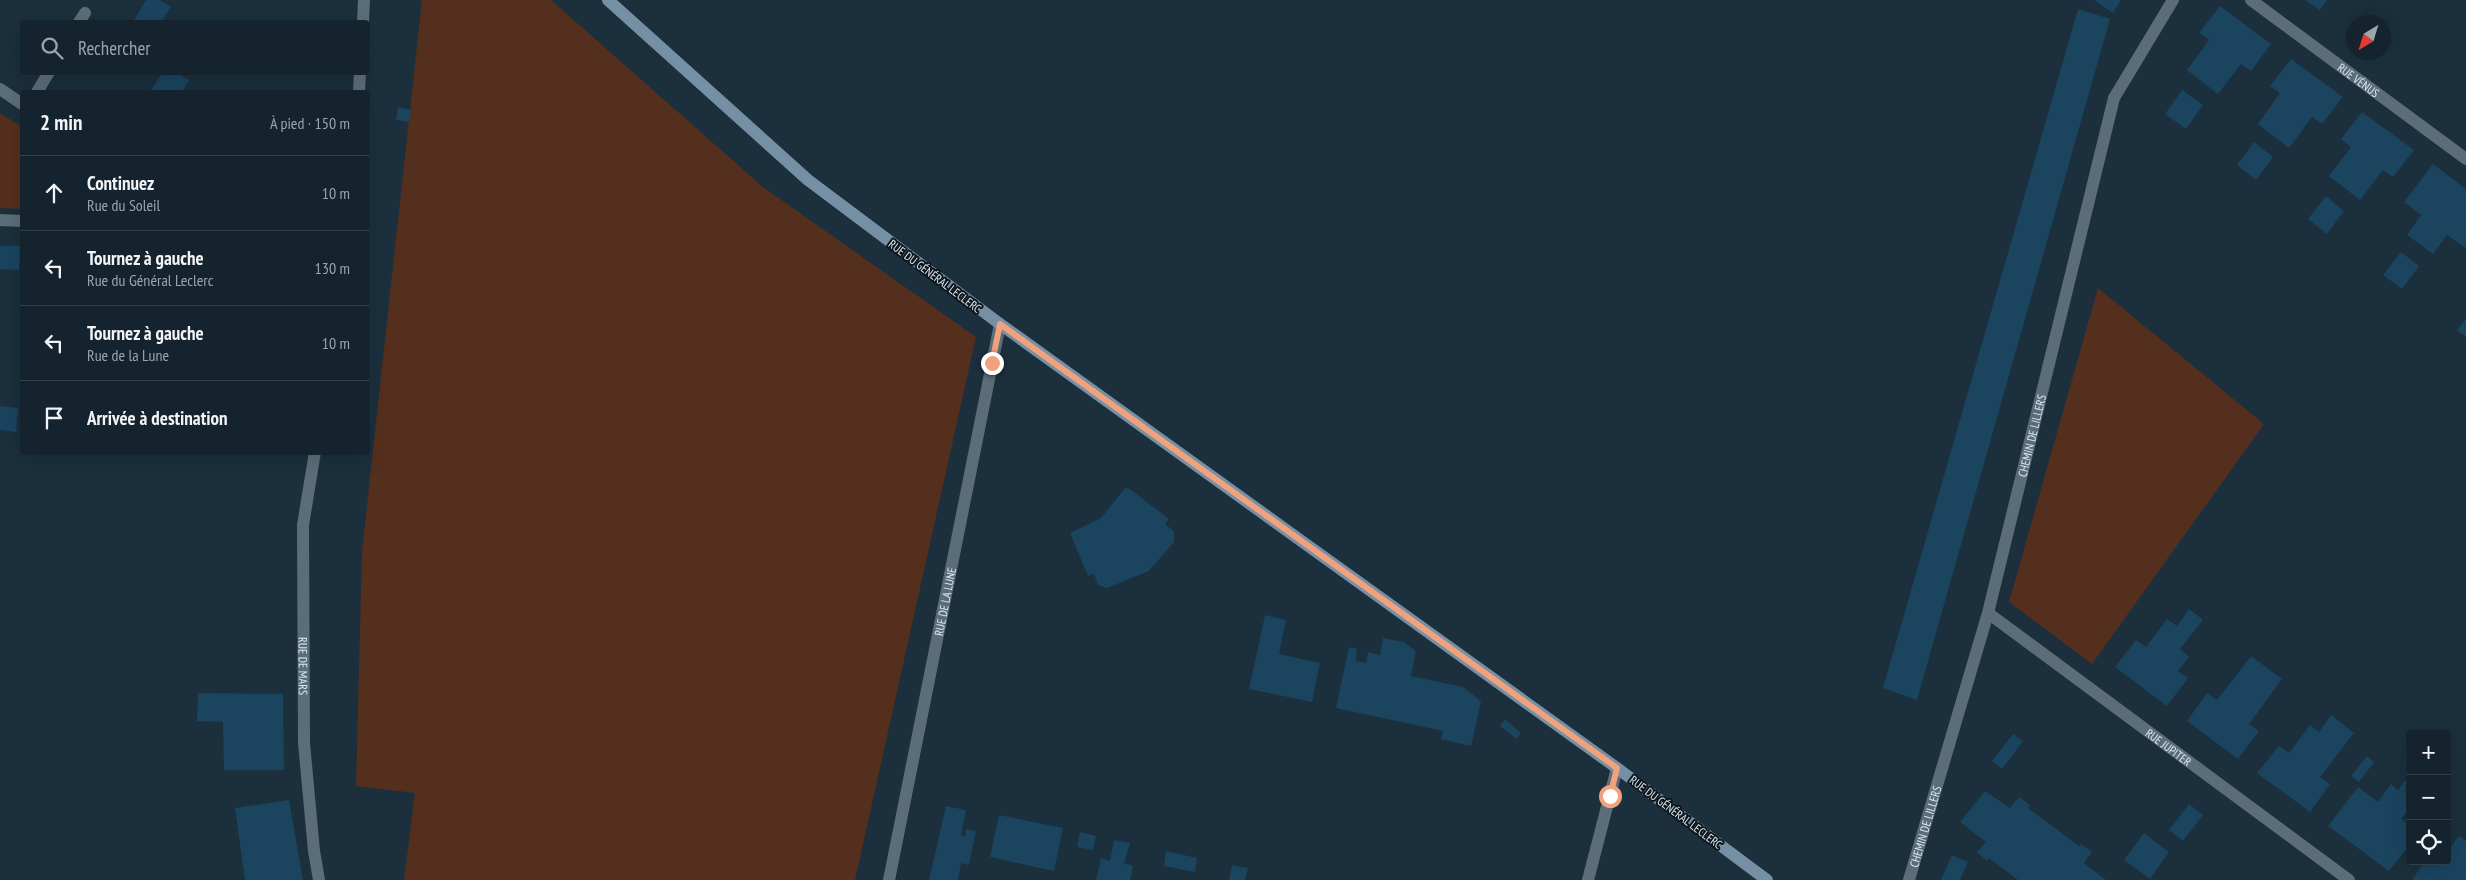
<!DOCTYPE html>
<html lang="fr">
<head>
<meta charset="utf-8">
<style>
	:root { --surface:#14232e; --page:#212f3a; --text:#f1f3f6; --muted:#9da4aa; --line:#33404a }
	body { margin:0; font-family:"PT Sans Narrow",sans-serif; background:var(--page); color:var(--text) }
	.controls { position:absolute; right:15px; bottom:15px; display:grid; overflow:hidden; border-radius:5px; box-shadow:0 5px 20px #0002 }
	.controls button { width:45px; height:45px; display:grid; place-items:center; padding:0; border:0; border-bottom:1px solid var(--line); background:var(--surface); color:var(--text); font:25px sans-serif }
	.compass { position:absolute; left:2346px; top:15px; width:45px; height:45px; border-radius:50%; background:var(--surface); box-shadow:0 5px 20px #0002; rotate:218deg }
	.stop { position:absolute; width:15px; height:15px; margin:-11px; border:4px solid #f1a17c; border-radius:50%; background:#fff }
	.stop.end { background:#f1a17c; border-color:#fff; box-shadow:0 1px 5px #0008 }
	.list { margin:0; padding:0; list-style:none }
	h2 { display:flex; justify-content:space-between; align-items:center; height:65px; margin:0; padding:0 20px; font-size:21px }
	h2 small { font-size:16px; font-weight:400; color:var(--muted) }
	.list li { display:grid; grid-template-columns:32px 1fr auto; gap:15px; align-items:center; box-sizing:border-box; height:75px; padding:0 20px; border-top:1px solid var(--line) }
	.list b { display:block; font-size:19px; white-space:nowrap }
	.list p { margin:0; font-size:16px; white-space:nowrap; color:var(--muted) }
	.list em { font-size:16px; font-style:normal; color:var(--muted) }
	.icon { flex:none; width:28px; height:28px; fill:none; stroke:currentColor; stroke-width:2; stroke-linecap:round; stroke-linejoin:round }
	.map { position:relative; flex:none; width:2466px; height:880px; overflow:hidden }
	.search { position:absolute; background:var(--surface); box-shadow:0 5px 20px #0002; left:20px; top:20px; width:350px; height:55px; display:flex; align-items:center; gap:12px; box-sizing:border-box; padding:0 18px; border-radius:5px; color:var(--muted); font-size:19px }
	.panel { position:absolute; background:var(--surface); box-shadow:0 5px 20px #0002; left:20px; top:90px; width:350px; height:365px; border-radius:5px }
	.map>svg:first-child { display:block }
	.green { fill:#552f1d }
	.building { fill:#1b445f }
	.lines { fill:none; stroke-linecap:round; stroke-linejoin:round }
	.lane { stroke:#5b6d79; stroke-width:12 }
	.street { stroke:#5b6d79; stroke-width:12 }
	.secondary { stroke:#7590a5; stroke-width:12 }
	.route { stroke:#f1a17c; stroke-width:6 }
	.labels { text-anchor:middle; dominant-baseline:central; stroke-width:4; stroke-linejoin:round; paint-order:stroke }
	.street-label { font-size:12px; fill:#dce8f1; stroke:#0d161c }
</style>
</head>
<body>
<div class="map">
<svg width="2466" height="880" viewBox="0 0 2466 880">
	<rect width="100%" height="100%" fill="#1b2f3d"/>
	<path class="green" d="M 422,0 L 551,0 L 763,187 L 976,337 L 855,880 L 404,880 L 415,793 L 356,786 L 362,551 Z
		M 0,113 L 22,127 L 22,209 L 0,208 Z
		M 2098,288 L 2264,424 L 2092,664 L 2009,602 Z"/>
	<path class="building" d="M 146,0 L 159,0 L 171,7 L 161,22 L 138,22 L 134,20 Z
		M 2094,0 L 2121,0 L 2113,13 Z
		M 2305,0 L 2327,0 L 2320,10 Z
		M 2220,6 L 2271,44 L 2251,71 L 2241,64 L 2218,94 L 2187,70 L 2209,40 L 2199,33 Z
		M 2078,9 L 2110,19 L 1917,700 L 1883,688 Z
		M 2291,59 L 2343,97 L 2322,124 L 2312,117 L 2289,148 L 2258,124 L 2280,93 L 2270,86 Z
		M 163,72 L 175,72 L 189,80 L 182,92 L 150,92 Z
		M 2182,90 L 2203,105 L 2186,129 L 2165,114 Z
		M 398,107 L 411,110 L 409,122 L 396,120 Z
		M 2362,112 L 2414,150 L 2393,177 L 2383,170 L 2360,200 L 2329,176 L 2351,147 L 2341,139 Z
		M 2254,142 L 2273,157 L 2256,180 L 2237,165 Z
		M 2433,164 L 2466,189 L 2466,246 L 2465,248 L 2447,235 L 2433,254 L 2407,235 L 2421,215 L 2404,202 Z
		M 2326,196 L 2344,211 L 2327,234 L 2308,219 Z
		M 0,246 L 20,246 L 19,270 L 0,269 Z
		M 2401,252 L 2419,266 L 2402,289 L 2383,275 Z
		M 2466,319 L 2466,337 L 2457,330 Z
		M 0,406 L 18,408 L 16,432 L 0,430 Z
		M 1125,488 L 1130,489 L 1169,519 L 1165,524 L 1174,531 L 1174,542 L 1149,571 L 1107,588 L 1098,585 L 1094,574 L 1088,576 L 1070,533 L 1101,518 Z
		M 2189,609 L 2203,620 L 2180,649 L 2189,657 L 2178,671 L 2188,678 L 2167,706 L 2115,667 L 2136,640 L 2146,647 L 2167,619 L 2177,626 Z
		M 1265,615 L 1286,620 L 1279,654 L 1320,663 L 1312,702 L 1249,689 Z
		M 1383,638 L 1404,642 L 1416,651 L 1411,676 L 1463,687 L 1481,701 L 1471,746 L 1441,739 L 1443,731 L 1336,708 L 1349,647 L 1357,649 L 1356,661 L 1366,663 L 1368,652 L 1380,655 Z
		M 2251,656 L 2282,679 L 2249,724 L 2259,731 L 2238,759 L 2187,721 L 2207,693 L 2217,700 Z
		M 198,693 L 283,694 L 284,770 L 224,770 L 223,722 L 197,721 Z
		M 2331,715 L 2354,733 L 2320,777 L 2330,784 L 2310,812 L 2257,773 L 2279,746 L 2289,753 L 2310,725 L 2319,732 Z
		M 1505,719 L 1521,733 L 1517,739 L 1500,726 Z
		M 2013,734 L 2023,741 L 2002,769 L 1992,761 Z
		M 2367,756 L 2374,762 L 2359,782 L 2351,776 Z
		M 2410,774 L 2410,793 L 2407,796 L 2410,799 L 2410,808 L 2401,819 L 2410,826 L 2410,844 L 2389,871 L 2328,826 L 2358,787 L 2378,802 L 2391,784 L 2398,790 Z
		M 1985,791 L 2010,808 L 2019,797 L 2030,805 L 2028,808 L 2079,846 L 2081,844 L 2092,852 L 2084,863 L 2106,880 L 2018,880 L 1989,858 L 1987,861 L 1977,852 L 1986,842 L 1960,822 Z
		M 289,800 L 303,880 L 245,880 L 235,808 Z
		M 2189,804 L 2203,815 L 2183,841 L 2169,830 Z
		M 946,806 L 966,810 L 961,835 L 965,836 L 966,829 L 976,831 L 969,865 L 961,863 L 958,880 L 929,880 Z
		M 999,815 L 1063,828 L 1054,871 L 990,857 Z
		M 1080,832 L 1096,836 L 1093,850 L 1077,847 Z
		M 2144,833 L 2169,852 L 2150,879 L 2124,860 Z
		M 2459,836 L 2466,841 L 2466,880 L 2412,880 L 2425,861 L 2434,861 L 2438,865 L 2440,861 L 2447,861 L 2447,852 Z
		M 1114,840 L 1130,843 L 1124,863 L 1133,866 L 1130,880 L 1096,880 L 1101,858 L 1110,861 Z
		M 1166,851 L 1197,858 L 1195,872 L 1164,866 Z
		M 1952,855 L 1968,862 L 1960,880 L 1941,880 Z
		M 1232,865 L 1248,868 L 1245,880 L 1229,880 Z"/>
	<g class="lines">
		<path class="lane" d="M 79,22 L 85,13
			M 0,89 L 22,104
			M 37,92 L 49,72
			M 0,220 L 22,221"/>
		<g class="street">
			<path id="s1" d="M 2251,0 L 2466,159"/>
			<path d="M 363,22 L 364,0"/>
			<path d="M 359,92 L 360,72"/>
			<path id="s2" d="M 315,452 L 303,525 L 304,743 L 314,851 L 319,880"/>
			<path id="s3" d="M 1988,613 L 2349,880"/>
			<path id="s4" d="M 889,880 L 1000,324"/>
			<path d="M 1588,880 L 1617,768"/>
			<path id="s5" d="M 1909,880 L 1988,613 L 2114,98 L 2173,0"/>
		</g>
		<path class="secondary" d="M 608,0 L 808,180 L 1000,324 L 1617,768 L 1767,880"/>
	</g>
	<g class="lines">
		<path class="route" d="M 992,363 L 1000,324 L 1617,768 L 1610,796"/>
	</g>
	<g class="labels">
		<g class="street-label">
			<text stroke="none"><textPath href="#s1" startOffset="134">RUE VÉNUS</textPath></text>
			<text transform="translate(935 276) rotate(37)">RUE DU GÉNÉRAL LECLERC</text>
			<text stroke="none"><textPath href="#s5" startOffset="461">CHEMIN DE LILLERS</textPath></text>
			<text stroke="none"><textPath href="#s4" startOffset="284">RUE DE LA LUNE</textPath></text>
			<text stroke="none"><textPath href="#s2" startOffset="215">RUE DE MARS</textPath></text>
			<text stroke="none"><textPath href="#s3" startOffset="225">RUE JUPITER</textPath></text>
			<text transform="translate(1676 812) rotate(37)">RUE DU GÉNÉRAL LECLERC</text>
			<text stroke="none"><textPath href="#s5" startOffset="56">CHEMIN DE LILLERS</textPath></text>
		</g>
	</g>
</svg>
<div class="controls">
<button>+</button>
<button>−</button>
<button><svg class="icon" aria-label="locate" viewBox="0 0 24 24"><circle cx="12" cy="12" r="6"/><path d="M12 2v4M12 18v4M2 12h4M18 12h4"/></svg></button>
</div>
<svg class="compass" viewBox="-18 -18 36 36"><path d="M0-13l5 13h-10z" fill="#e53935"/><path d="M0 13l5-13h-10z" fill="#9da4aa"/></svg>
<div class="stop" style="left:1610px;top:796px"></div>
<div class="stop end" style="left:992px;top:363px"></div>
<div class="search"><svg class="icon" aria-label="search" viewBox="0 0 24 24"><circle cx="10" cy="10" r="6"/><path d="M15 15l6 6"/></svg>Rechercher</div>
<section class="panel">
<h2>2 min<small>À pied · 150 m</small></h2>
<ul class="list">
<li><svg class="icon" aria-label="ahead" viewBox="0 0 24 24"><path d="M12 20V5M6 11l6-6 6 6"/></svg><div><b>Continuez</b><p>Rue du Soleil</p></div><em>10 m</em></li>
<li><svg class="icon" aria-label="left" viewBox="0 0 24 24"><path d="M17 20v-9H6M10 6l-5 5 5 5"/></svg><div><b>Tournez à gauche</b><p>Rue du Général Leclerc</p></div><em>130 m</em></li>
<li><svg class="icon" aria-label="left" viewBox="0 0 24 24"><path d="M17 20v-9H6M10 6l-5 5 5 5"/></svg><div><b>Tournez à gauche</b><p>Rue de la Lune</p></div><em>10 m</em></li>
<li><svg class="icon" aria-label="arrive" viewBox="0 0 24 24"><path d="M6 21V4h12l-3 4 3 4H6"/></svg><div><b>Arrivée à destination</b></div></li>
</ul>
</section>
</div>
</body>
</html>
